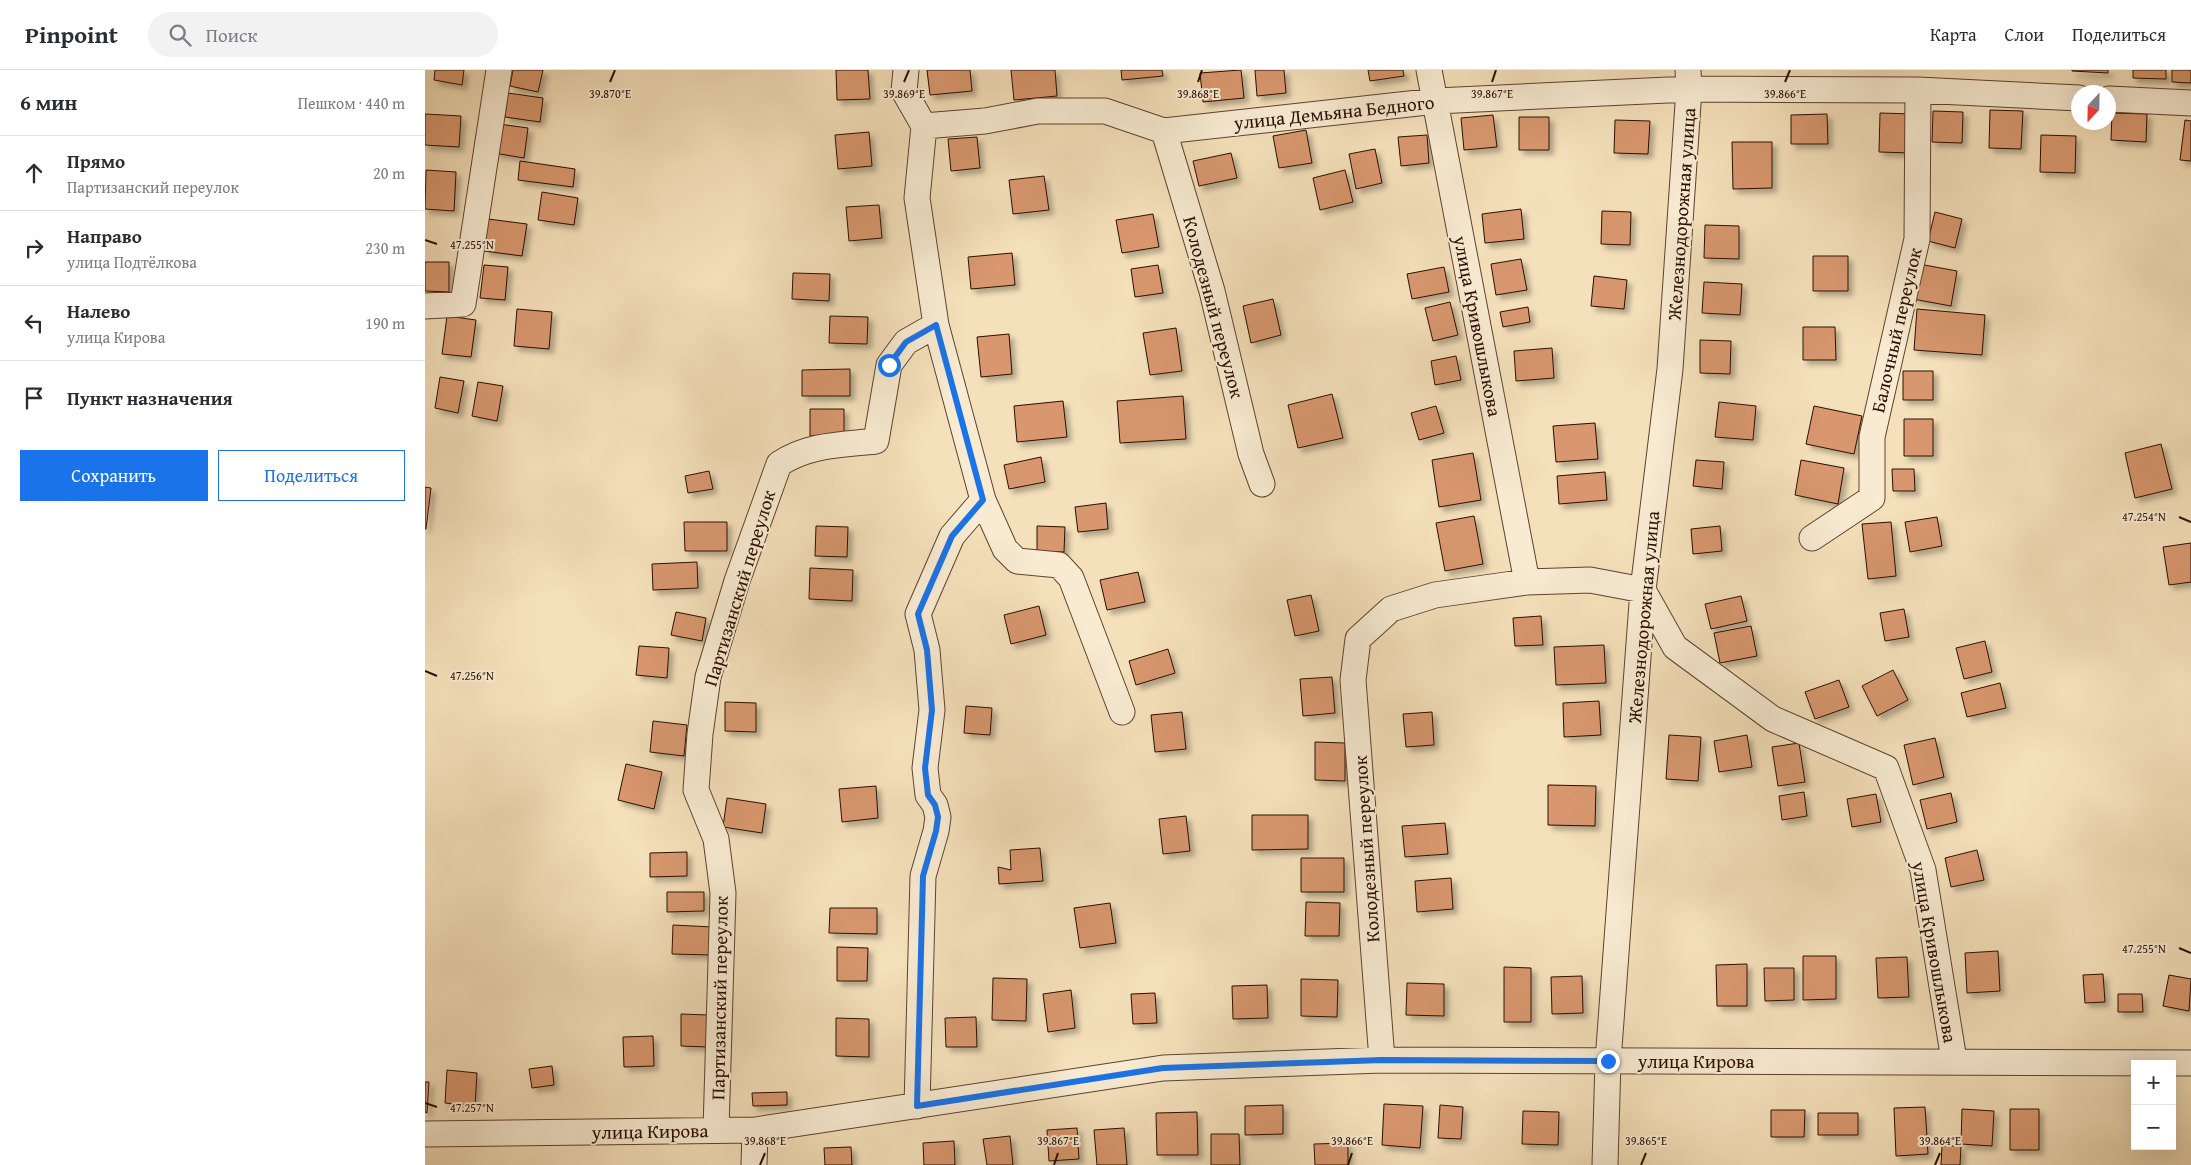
<!DOCTYPE html>
<html lang="ru">
<head>
<meta charset="utf-8">
<style>
	:root { --surface:#fff; --page:#f2f2f3; --text:#2b2b33; --muted:#7c7c81; --line:#e1e1e2; --accent:#1a73e8 }
	body { margin:0; font-family:"Gentium Book Plus",serif; background:var(--page); color:var(--text) }
	.controls { position:absolute; right:15px; bottom:15px; display:grid; overflow:hidden; border-radius:0px; box-shadow:0 5px 20px #0002 }
	.controls button { width:45px; height:45px; display:grid; place-items:center; padding:0; border:0; border-bottom:1px solid var(--line); background:var(--surface); color:var(--text); font:25px sans-serif }
	.compass { position:absolute; left:1646px; top:15px; width:45px; height:45px; border-radius:50%; background:var(--surface); box-shadow:0 5px 20px #0002; rotate:202deg }
	.stop { position:absolute; width:15px; height:15px; margin:-11px; border:4px solid #1a73e8; border-radius:50%; background:#fff }
	.stop.end { background:#1a73e8; border-color:#fff; box-shadow:0 1px 5px #0008 }
	.list { margin:0; padding:0; list-style:none }
	h2 { display:flex; justify-content:space-between; align-items:center; height:65px; margin:0; padding:0 20px; font-size:21px }
	h2 small { font-size:16px; font-weight:400; color:var(--muted) }
	.list li { display:grid; grid-template-columns:32px 1fr auto; gap:15px; align-items:center; box-sizing:border-box; height:75px; padding:0 20px; border-top:1px solid var(--line) }
	.list b { display:block; font-size:19px; white-space:nowrap }
	.list p { margin:0; font-size:16px; white-space:nowrap; color:var(--muted) }
	.list em { font-size:16px; font-style:normal; color:var(--muted) }
	.actions { display:flex; gap:10px; padding:15px 20px }
	.actions a { flex:1; padding:11px 0; border:1px solid var(--accent); border-radius:0px; text-align:center; font-size:18px; color:var(--accent) }
	.actions .main { background:var(--accent); color:#fff }
	.icon { flex:none; width:28px; height:28px; fill:none; stroke:currentColor; stroke-width:2; stroke-linecap:round; stroke-linejoin:round }
	.map { position:relative; flex:none; width:1766px; height:1095px; overflow:hidden }
	header { display:flex; align-items:center; gap:30px; box-sizing:border-box; height:70px; padding:0 25px; background:var(--surface); border-bottom:1px solid var(--line) }
	header strong { font-size:24px }
	nav { display:flex; gap:28px; margin-inline-start:auto; font-size:18px }
	.search { width:350px; height:45px; background:var(--page); display:flex; align-items:center; gap:12px; box-sizing:border-box; padding:0 18px; border-radius:28px; color:var(--muted); font-size:19px }
	main { display:flex }
	aside { flex:1; background:var(--surface) }
	.map>svg:first-child { display:block }
	.building { fill:#d8976e; stroke:#2b0e00; filter:url(#shadow) }
	.lines { fill:none; stroke-linecap:round; stroke-linejoin:round }
	.street-casing { stroke:#5d422e; stroke-width:27 }
	.street { stroke:#f8ebd2; stroke-width:25 }
	.route { stroke:#1a73e8; stroke-width:6 }
	.ticks { fill:none; stroke:#2b0e00; stroke-width:2 }
	.labels { text-anchor:middle; dominant-baseline:central; stroke-width:4; stroke-linejoin:round; paint-order:stroke }
	.street-label { font-size:19px; fill:#2b0e00; stroke:#f8ebd2 }
	.ticks-label { font-size:12px; text-anchor:middle; fill:#2b0e00; stroke:#f8ebd2; stroke-width:4; stroke-linejoin:round; paint-order:stroke }
</style>
</head>
<body>
<header>
<strong>Pinpoint</strong>
<div class="search"><svg class="icon" aria-label="search" viewBox="0 0 24 24"><circle cx="10" cy="10" r="6"/><path d="M15 15l6 6"/></svg>Поиск</div>
<nav><a>Карта</a><a>Слои</a><a>Поделиться</a></nav>
</header>
<main>
<aside>
<h2>6 мин<small>Пешком · 440 m</small></h2>
<ul class="list">
<li><svg class="icon" aria-label="ahead" viewBox="0 0 24 24"><path d="M12 20V5M6 11l6-6 6 6"/></svg><div><b>Прямо</b><p>Партизанский переулок</p></div><em>20 m</em></li>
<li><svg class="icon" aria-label="right" viewBox="0 0 24 24"><path d="M7 20v-9h11M14 6l5 5-5 5"/></svg><div><b>Направо</b><p>улица Подтёлкова</p></div><em>230 m</em></li>
<li><svg class="icon" aria-label="left" viewBox="0 0 24 24"><path d="M17 20v-9H6M10 6l-5 5 5 5"/></svg><div><b>Налево</b><p>улица Кирова</p></div><em>190 m</em></li>
<li><svg class="icon" aria-label="arrive" viewBox="0 0 24 24"><path d="M6 21V4h12l-3 4 3 4H6"/></svg><div><b>Пункт назначения</b></div></li>
</ul>
<div class="actions"><a class="main">Сохранить</a><a>Поделиться</a></div>
</aside>
<div class="map">
<svg width="1766" height="1095" viewBox="0 0 1766 1095">
	<defs>
		<filter id="shadow"><feDropShadow dx="4.5" dy="4.5" stdDeviation="2.5" flood-color="#0004"/></filter>
	</defs>
	<rect width="100%" height="100%" fill="#f4e0ba"/>
	<filter id="stains"><feTurbulence type="fractalNoise" baseFrequency=".004" numOctaves="4"/><feColorMatrix values="0 0 0 0 .2 0 0 0 0 .09 0 0 0 0 .02 0 0 0 .5 -.17"/></filter>
	<radialGradient id="worn" r=".72"><stop offset=".6" stop-color="#630" stop-opacity="0"/><stop offset="1" stop-color="#630" stop-opacity=".3"/></radialGradient>
	<path class="building" d="M 10,0 L 39,0 L 37,15 L 9,10 Z
		M 88,0 L 118,0 L 113,22 L 85,16 Z
		M 411,0 L 443,0 L 445,29 L 412,30 Z
		M 502,0 L 545,0 L 547,21 L 505,25 Z
		M 586,0 L 630,0 L 632,26 L 589,30 Z
		M 696,0 L 737,0 L 738,6 L 697,10 Z
		M 816,0 L 819,28 L 778,32 L 775,3 Z
		M 830,0 L 859,0 L 861,23 L 832,26 Z
		M 943,0 L 978,0 L 979,6 L 945,11 Z
		M 1647,0 L 1683,0 L 1683,3 L 1647,1 Z
		M 1708,0 L 1741,0 L 1741,9 L 1708,8 Z
		M 1747,0 L 1766,0 L 1766,13 L 1747,12 Z
		M 83,23 L 118,28 L 115,52 L 80,47 Z
		M 1565,40 L 1598,41 L 1596,79 L 1564,78 Z
		M 1508,41 L 1538,42 L 1537,73 L 1507,72 Z
		M 1455,43 L 1488,44 L 1487,83 L 1454,82 Z
		M 1687,43 L 1722,44 L 1721,72 L 1686,70 Z
		M 0,44 L 36,46 L 34,77 L 0,75 Z
		M 1402,44 L 1403,74 L 1366,74 L 1366,45 Z
		M 1068,45 L 1072,77 L 1039,80 L 1036,48 Z
		M 1094,47 L 1124,47 L 1124,80 L 1094,80 Z
		M 1190,50 L 1225,51 L 1223,84 L 1189,83 Z
		M 1760,50 L 1766,51 L 1766,91 L 1755,90 Z
		M 74,54 L 103,58 L 99,88 L 69,83 Z
		M 881,60 L 887,93 L 854,98 L 848,66 Z
		M 444,62 L 447,96 L 413,99 L 410,65 Z
		M 1002,65 L 1004,93 L 976,96 L 973,67 Z
		M 1616,65 L 1651,66 L 1650,103 L 1615,102 Z
		M 552,67 L 555,98 L 526,101 L 523,69 Z
		M 1307,72 L 1347,72 L 1347,118 L 1308,119 Z
		M 950,79 L 957,113 L 931,119 L 924,84 Z
		M 806,83 L 812,108 L 774,116 L 768,91 Z
		M 95,91 L 150,99 L 148,117 L 93,110 Z
		M 1,100 L 31,102 L 29,141 L 0,139 Z
		M 920,100 L 928,132 L 895,140 L 888,108 Z
		M 619,106 L 624,140 L 588,144 L 584,110 Z
		M 117,122 L 153,128 L 149,155 L 113,150 Z
		M 454,135 L 457,168 L 424,171 L 421,137 Z
		M 1096,139 L 1099,169 L 1060,173 L 1057,144 Z
		M 1177,141 L 1206,142 L 1205,175 L 1176,174 Z
		M 1510,142 L 1537,149 L 1530,178 L 1503,171 Z
		M 728,144 L 734,177 L 697,183 L 691,150 Z
		M 63,149 L 102,154 L 97,186 L 59,181 Z
		M 1280,155 L 1314,156 L 1314,189 L 1279,188 Z
		M 587,183 L 590,215 L 546,219 L 543,187 Z
		M 1388,186 L 1423,186 L 1423,221 L 1388,221 Z
		M 1096,189 L 1102,220 L 1071,225 L 1066,194 Z
		M 0,192 L 24,192 L 24,222 L 0,221 Z
		M 1494,194 L 1532,201 L 1526,236 L 1488,229 Z
		M 59,195 L 83,197 L 80,230 L 55,228 Z
		M 733,195 L 738,223 L 710,227 L 706,199 Z
		M 1019,197 L 1024,222 L 987,229 L 982,204 Z
		M 368,203 L 405,204 L 404,231 L 367,229 Z
		M 1169,206 L 1202,210 L 1199,239 L 1166,236 Z
		M 1279,212 L 1317,214 L 1315,245 L 1277,243 Z
		M 848,229 L 856,265 L 826,273 L 818,236 Z
		M 1025,232 L 1033,265 L 1008,271 L 1000,238 Z
		M 1103,237 L 1105,252 L 1078,257 L 1075,242 Z
		M 92,239 L 127,242 L 124,279 L 89,276 Z
		M 1492,239 L 1560,245 L 1557,285 L 1489,280 Z
		M 22,246 L 51,250 L 46,287 L 17,284 Z
		M 405,246 L 443,247 L 442,274 L 404,273 Z
		M 1378,257 L 1410,257 L 1411,290 L 1378,290 Z
		M 751,258 L 757,301 L 725,305 L 718,263 Z
		M 584,264 L 587,304 L 556,307 L 552,267 Z
		M 1275,270 L 1306,271 L 1305,304 L 1275,303 Z
		M 1127,278 L 1129,308 L 1091,311 L 1089,281 Z
		M 1031,286 L 1036,310 L 1010,315 L 1006,291 Z
		M 425,299 L 425,326 L 377,326 L 377,300 Z
		M 1478,301 L 1508,301 L 1508,330 L 1478,330 Z
		M 15,307 L 39,311 L 33,343 L 10,338 Z
		M 53,312 L 78,316 L 72,351 L 47,346 Z
		M 907,324 L 918,368 L 873,378 L 863,335 Z
		M 758,326 L 761,369 L 695,373 L 692,331 Z
		M 638,331 L 642,367 L 592,372 L 589,336 Z
		M 1294,332 L 1331,336 L 1328,370 L 1290,367 Z
		M 1011,336 L 1019,363 L 994,370 L 986,343 Z
		M 1389,336 L 1437,346 L 1429,384 L 1381,374 Z
		M 385,339 L 419,339 L 419,365 L 385,366 Z
		M 1479,349 L 1508,349 L 1508,386 L 1479,386 Z
		M 1170,353 L 1173,389 L 1131,392 L 1128,356 Z
		M 1736,374 L 1747,419 L 1710,428 L 1700,383 Z
		M 1048,383 L 1056,430 L 1014,437 L 1007,390 Z
		M 616,387 L 620,412 L 584,419 L 579,395 Z
		M 1271,390 L 1299,392 L 1297,419 L 1268,416 Z
		M 1376,390 L 1419,398 L 1413,434 L 1370,425 Z
		M 1467,399 L 1489,399 L 1490,421 L 1468,421 Z
		M 284,401 L 288,419 L 263,423 L 260,406 Z
		M 1180,402 L 1182,430 L 1134,434 L 1132,406 Z
		M 0,417 L 6,418 L 1,459 L 0,459 Z
		M 681,433 L 683,459 L 653,462 L 650,437 Z
		M 1049,446 L 1058,494 L 1020,501 L 1011,453 Z
		M 1512,447 L 1517,476 L 1485,482 L 1480,452 Z
		M 259,452 L 302,452 L 302,481 L 260,481 Z
		M 1466,452 L 1471,506 L 1443,509 L 1437,454 Z
		M 391,456 L 423,457 L 422,487 L 390,486 Z
		M 612,456 L 640,457 L 639,482 L 612,481 Z
		M 1295,456 L 1297,481 L 1268,484 L 1266,459 Z
		M 1766,473 L 1766,512 L 1744,515 L 1738,477 Z
		M 272,492 L 273,518 L 228,520 L 227,494 Z
		M 385,498 L 428,500 L 427,531 L 384,529 Z
		M 713,502 L 720,532 L 682,540 L 675,510 Z
		M 886,525 L 894,561 L 870,566 L 862,530 Z
		M 1316,526 L 1322,551 L 1286,559 L 1280,534 Z
		M 614,536 L 621,565 L 586,574 L 579,545 Z
		M 1479,539 L 1484,567 L 1460,571 L 1455,543 Z
		M 251,542 L 281,548 L 277,571 L 246,565 Z
		M 1116,546 L 1118,575 L 1090,576 L 1088,548 Z
		M 1326,556 L 1332,586 L 1295,593 L 1289,563 Z
		M 1560,571 L 1567,602 L 1539,609 L 1531,578 Z
		M 1179,575 L 1181,613 L 1131,615 L 1129,577 Z
		M 214,576 L 244,578 L 242,608 L 211,605 Z
		M 743,579 L 750,603 L 711,615 L 704,591 Z
		M 1468,600 L 1483,630 L 1452,646 L 1437,616 Z
		M 907,607 L 910,643 L 878,646 L 875,609 Z
		M 1414,610 L 1424,637 L 1390,649 L 1380,622 Z
		M 1575,613 L 1581,638 L 1542,647 L 1536,623 Z
		M 1174,631 L 1176,665 L 1139,667 L 1138,633 Z
		M 300,632 L 331,633 L 331,662 L 300,661 Z
		M 541,636 L 567,638 L 565,665 L 539,663 Z
		M 757,642 L 761,679 L 730,682 L 726,645 Z
		M 1007,642 L 1009,675 L 981,677 L 978,644 Z
		M 228,651 L 262,655 L 259,686 L 225,682 Z
		M 1244,665 L 1276,667 L 1273,711 L 1241,709 Z
		M 1322,665 L 1327,697 L 1294,702 L 1289,671 Z
		M 1510,668 L 1519,707 L 1488,715 L 1479,675 Z
		M 890,672 L 920,673 L 920,711 L 890,710 Z
		M 1374,673 L 1380,712 L 1353,716 L 1347,677 Z
		M 201,694 L 237,702 L 229,739 L 193,730 Z
		M 1123,715 L 1171,716 L 1170,756 L 1123,755 Z
		M 451,716 L 453,748 L 417,752 L 414,719 Z
		M 1379,722 L 1382,746 L 1357,750 L 1354,726 Z
		M 1526,723 L 1532,752 L 1502,759 L 1495,730 Z
		M 1451,724 L 1456,752 L 1427,757 L 1422,729 Z
		M 302,728 L 341,734 L 337,763 L 298,757 Z
		M 827,745 L 883,745 L 883,779 L 827,780 Z
		M 761,746 L 765,781 L 738,784 L 734,749 Z
		M 1020,753 L 1023,784 L 980,787 L 977,756 Z
		M 615,778 L 618,811 L 574,814 L 573,797 L 586,800 L 585,780 Z
		M 1552,780 L 1559,810 L 1526,817 L 1520,788 Z
		M 262,782 L 262,806 L 225,807 L 225,783 Z
		M 876,788 L 919,788 L 919,822 L 876,822 Z
		M 1026,808 L 1028,839 L 992,842 L 990,811 Z
		M 242,822 L 279,822 L 279,841 L 242,842 Z
		M 881,832 L 915,833 L 914,866 L 880,866 Z
		M 685,833 L 691,873 L 655,878 L 649,838 Z
		M 405,838 L 452,838 L 452,864 L 404,863 Z
		M 248,855 L 288,857 L 287,885 L 247,884 Z
		M 412,877 L 443,878 L 442,911 L 412,911 Z
		M 1573,881 L 1575,921 L 1542,923 L 1540,883 Z
		M 1378,886 L 1411,886 L 1411,929 L 1378,930 Z
		M 1482,887 L 1484,927 L 1453,928 L 1451,888 Z
		M 1322,894 L 1322,936 L 1292,936 L 1291,895 Z
		M 1079,897 L 1106,898 L 1106,952 L 1079,952 Z
		M 1339,898 L 1369,898 L 1369,930 L 1340,931 Z
		M 1678,904 L 1680,932 L 1660,933 L 1658,905 Z
		M 1744,905 L 1766,909 L 1764,941 L 1738,936 Z
		M 1157,906 L 1158,943 L 1127,944 L 1126,907 Z
		M 568,908 L 602,909 L 601,951 L 567,950 Z
		M 876,909 L 913,910 L 912,947 L 876,946 Z
		M 982,913 L 1019,914 L 1019,946 L 981,945 Z
		M 842,915 L 843,948 L 808,949 L 807,916 Z
		M 646,920 L 650,958 L 623,962 L 618,924 Z
		M 730,923 L 732,953 L 708,954 L 706,924 Z
		M 1693,924 L 1717,924 L 1718,942 L 1693,942 Z
		M 256,944 L 284,945 L 284,977 L 256,976 Z
		M 551,947 L 552,977 L 521,977 L 520,948 Z
		M 411,948 L 444,949 L 444,987 L 411,986 Z
		M 228,966 L 229,996 L 199,997 L 198,967 Z
		M 127,996 L 129,1015 L 107,1018 L 104,999 Z
		M 22,1000 L 52,1003 L 50,1036 L 20,1033 Z
		M 0,1012 L 4,1012 L 2,1043 L 0,1042 Z
		M 362,1022 L 362,1035 L 328,1036 L 327,1023 Z
		M 959,1034 L 998,1036 L 995,1078 L 957,1075 Z
		M 858,1035 L 858,1064 L 820,1065 L 820,1036 Z
		M 1015,1035 L 1038,1037 L 1036,1069 L 1013,1068 Z
		M 1500,1037 L 1503,1084 L 1471,1086 L 1469,1038 Z
		M 1537,1039 L 1569,1041 L 1567,1076 L 1536,1074 Z
		M 1585,1039 L 1614,1039 L 1614,1080 L 1585,1080 Z
		M 1346,1040 L 1380,1040 L 1379,1067 L 1346,1067 Z
		M 1098,1041 L 1134,1042 L 1133,1075 L 1097,1074 Z
		M 772,1042 L 773,1085 L 732,1085 L 731,1043 Z
		M 1393,1043 L 1433,1043 L 1433,1065 L 1393,1065 Z
		M 652,1058 L 654,1089 L 624,1091 L 622,1060 Z
		M 699,1058 L 702,1095 L 672,1095 L 669,1060 Z
		M 786,1064 L 814,1064 L 815,1095 L 786,1095 Z
		M 585,1066 L 588,1095 L 562,1095 L 558,1069 Z
		M 529,1071 L 530,1095 L 499,1095 L 498,1073 Z
		M 923,1073 L 923,1095 L 890,1095 L 889,1074 Z
		M 1517,1076 L 1536,1076 L 1535,1095 L 1516,1095 Z
		M 426,1077 L 427,1095 L 400,1095 L 399,1078 Z"/>
	<g class="lines">
		<g class="street-casing">
			<path id="street" d="M 481,0 L 479,21 L 499,56 L 492,128 L 511,255 L 558,430 L 580,479 L 592,491 L 634,495 L 646,508 L 697,642
				M 1004,0 L 1102,512 L 1165,510 L 1218,520 L 1250,577 L 1348,649 L 1461,698 L 1498,800 L 1529,990
				M 1684,29 L 1766,33
				M 499,56 L 560,51 L 613,41 L 680,41 L 739,61 L 1011,31 L 1264,19 L 1493,20 L 1654,28
				M 739,61 L 787,221 L 826,384 L 837,414
				M 0,236 L 38,234 L 74,0
				M 1387,468 L 1447,428 L 1447,367 L 1492,169 L 1493,20
				M 957,990 L 928,610 L 933,569 L 966,539 L 1010,525 L 1102,512
				M 492,1036 L 498,806 L 511,761 L 513,747 L 510,735 L 503,725 L 500,698 L 507,640 L 502,580 L 493,544 L 527,466 L 558,430
				M 291,1060 L 298,823 L 291,769 L 271,720 L 275,664 L 283,607 L 312,511 L 354,394 C 384,374 416,375 451,371 L 464,295 L 481,272 L 511,255
				M 0,1064 L 330,1060 L 738,998 L 957,990 L 1766,993
				M 329,1095 L 330,1060
				M 1180,1095 L 1183,991 L 1218,520 L 1245,299 L 1264,19 L 1263,0"/>
		</g>
		<use href="#street" class="street"/>
	</g>
	<g class="lines">
		<path class="route" d="M 464,295 L 481,272 L 511,255 L 558,430 L 527,466 L 493,544 L 502,580 L 507,640 L 500,698 L 503,725 L 510,735 L 513,747 L 511,761 L 498,806 L 492,1036 L 738,998 L 957,990 L 1183,991"/>
	</g>
	<path class="ticks" d="M 185,12 L 190,0M 479,12 L 484,0M 773,12 L 777,0M 1067,12 L 1071,0M 1360,12 L 1365,0M 0,170 L 12,174M 1754,447 L 1766,452M 0,601 L 12,606M 1754,878 L 1766,883M 0,1033 L 12,1037M 335,1095 L 340,1083M 629,1095 L 633,1083M 923,1095 L 927,1083M 1216,1095 L 1221,1083M 1510,1095 L 1515,1083"/>
	<g class="labels">
		<g class="street-label">
			<text transform="translate(909 42) rotate(-6)">улица Демьяна Бедного</text>
			<text transform="translate(1256 144) rotate(-86)">Железнодорожная улица</text>
			<text transform="translate(789 237) rotate(75)">Колодезный переулок</text>
			<text transform="translate(1053 256) rotate(79)">улица Кривошлыкова</text>
			<text transform="translate(1471 260) rotate(-77)">Балочный переулок</text>
			<text transform="translate(314 518) rotate(-73)">Партизанский переулок</text>
			<text transform="translate(1218 547) rotate(-85)">Железнодорожная улица</text>
			<text transform="translate(941 779) rotate(-94)">Колодезный переулок</text>
			<text transform="translate(1510 882) rotate(80)">улица Кривошлыкова</text>
			<text transform="translate(294 928) rotate(-89)">Партизанский переулок</text>
			<text x="1271" y="991">улица Кирова</text>
			<text transform="translate(225 1061) rotate(-1)">улица Кирова</text>
		</g>
	</g>
	<g class="ticks-label">
		<text x="479" y="28">39.869°E</text>
		<text x="773" y="28">39.868°E</text>
		<text x="1067" y="28">39.867°E</text>
		<text x="1360" y="28">39.866°E</text>
		<text x="185" y="28">39.870°E</text>
		<text x="47" y="179">47.255°N</text>
		<text x="1719" y="451">47.254°N</text>
		<text x="47" y="610">47.256°N</text>
		<text x="1719" y="883">47.255°N</text>
		<text x="47" y="1042">47.257°N</text>
		<text x="340" y="1075">39.868°E</text>
		<text x="633" y="1075">39.867°E</text>
		<text x="927" y="1075">39.866°E</text>
		<text x="1221" y="1075">39.865°E</text>
		<text x="1515" y="1075">39.864°E</text>
	</g>
	<rect width="100%" height="100%" filter="url(#stains)"/>
	<rect width="100%" height="100%" fill="url(#worn)"/>
</svg>
<div class="controls">
<button>+</button>
<button>−</button>
</div>
<svg class="compass" viewBox="-18 -18 36 36"><path d="M0-13l5 13h-10z" fill="#e53935"/><path d="M0 13l5-13h-10z" fill="#7c7c81"/></svg>
<div class="stop" style="left:464px;top:295px"></div>
<div class="stop end" style="left:1183px;top:991px"></div>
</div>
</main>
</body>
</html>
